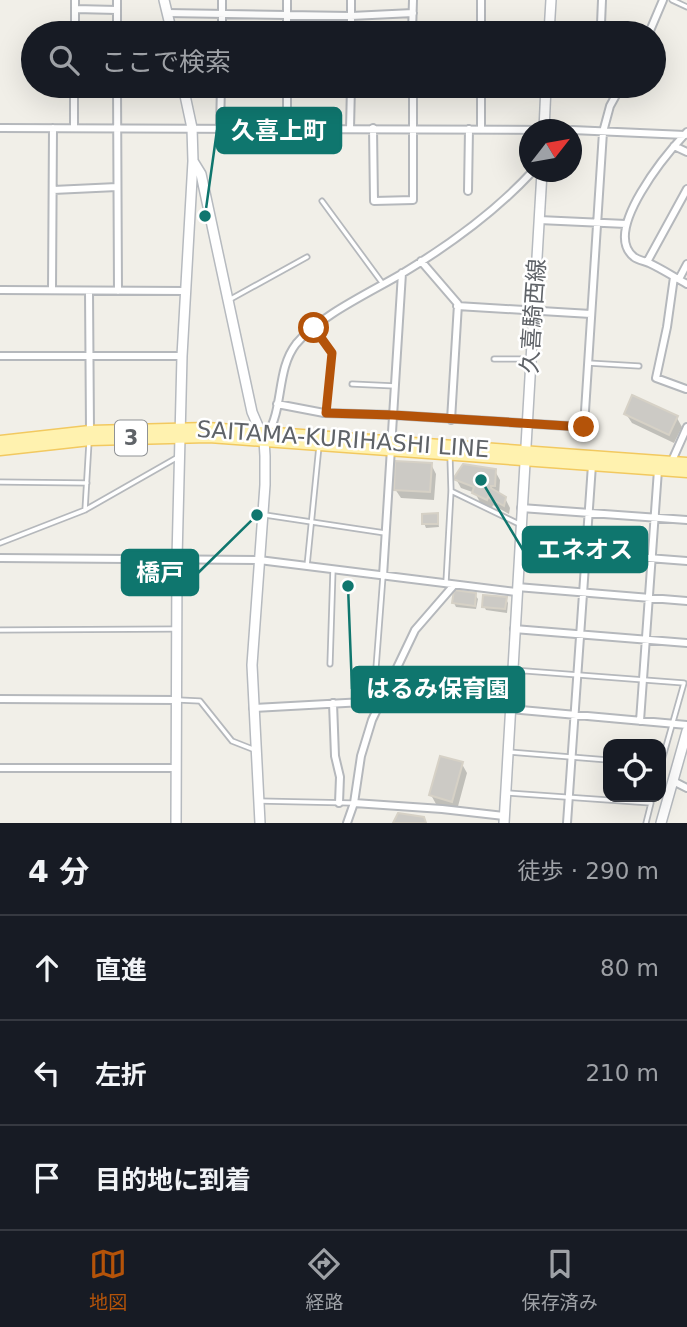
<!DOCTYPE html>
<html lang="ja">
<head>
<meta charset="utf-8">
<style>
	:root { --surface:#171b24; --page:#20242c; --text:#f1f3f6; --muted:#9ea1a6; --line:#363941; --accent:#b45309 }
	body { margin:0; font-family:"DejaVu Sans","Noto Sans JP",sans-serif; background:var(--page); color:var(--text) }
	.controls { position:absolute; right:21px; bottom:21px; display:grid; overflow:hidden; border-radius:14px; box-shadow:0 7px 28px #0002 }
	.controls button { width:63px; height:63px; display:grid; place-items:center; padding:0; border:0; border-bottom:2px solid var(--line); background:var(--surface); color:var(--text); font:35px sans-serif }
	.compass { position:absolute; left:519px; top:119px; width:63px; height:63px; border-radius:50%; background:var(--surface); box-shadow:0 7px 28px #0002; rotate:59deg }
	.stop { position:absolute; width:21px; height:21px; margin:-16px; border:5px solid #b45309; border-radius:50%; background:#fff }
	.stop.end { background:#b45309; border-color:#fff; box-shadow:0 2px 7px #0008 }
	.list { margin:0; padding:0; list-style:none }
	h2 { display:flex; justify-content:space-between; align-items:center; height:91px; margin:0; padding:0 28px; font-size:30px }
	h2 small { font-size:23px; font-weight:400; color:var(--muted) }
	.list li { display:grid; grid-template-columns:46px 1fr auto; gap:21px; align-items:center; box-sizing:border-box; height:105px; padding:0 28px; border-top:2px solid var(--line) }
	.list b { display:block; font-size:26px; white-space:nowrap }
	.list em { font-size:23px; font-style:normal; color:var(--muted) }
	.icon { flex:none; width:38px; height:38px; fill:none; stroke:currentColor; stroke-width:2; stroke-linecap:round; stroke-linejoin:round }
	.map { position:relative; flex:none; width:687px; height:823px; overflow:hidden }
	.search { position:absolute; background:var(--surface); box-shadow:0 7px 28px #0002; left:21px; right:21px; top:21px; height:77px; display:flex; align-items:center; gap:18px; box-sizing:border-box; padding:0 24px; border-radius:38px; color:var(--muted); font-size:26px }
	.sheet { height:406px; background:var(--surface) }
	nav { display:flex; justify-content:space-around; align-items:center; box-sizing:border-box; height:98px; border-top:2px solid var(--line); background:var(--surface); font-size:19px; color:var(--muted) }
	nav a { display:grid; justify-items:center; gap:4px }
	nav .on { color:var(--accent) }
	.map>svg:first-child { display:block }
	.shadow { fill:#0003 }
	.building { fill:#cccac5; stroke:#d6d1c6; stroke-width:2 }
	.lines { fill:none; stroke-linecap:round; stroke-linejoin:round }
	.lane-casing { stroke:#b5b8bc; stroke-width:7 }
	.street-casing { stroke:#b5b8bc; stroke-width:10 }
	.secondary-casing { stroke:#b6babf; stroke-width:12 }
	.primary-casing { stroke:#f2c960; stroke-width:13 }
	.lane { stroke:#fff; stroke-width:3.5 }
	.street { stroke:#fff; stroke-width:6 }
	.secondary { stroke:#fff; stroke-width:9 }
	.primary { stroke:#fff2af; stroke-width:10 }
	.route { stroke:#b45309; stroke-width:9 }
	.labels { text-anchor:middle; dominant-baseline:central; stroke-width:5; stroke-linejoin:round; paint-order:stroke }
	.shield { fill:#fff; stroke:#8f9295; stroke-width:2 }
	.shield-label { font-size:21px; font-weight:bold; fill:#5f6368 }
	.street-label { font-size:23px; fill:#5f6368; stroke:#fff }
	.leader { fill:none; stroke:#0f766e; stroke-width:2.5 }
	.callout-dot { fill:#0f766e; stroke:#fff; stroke-width:2.5 }
	.callout { fill:#0f766e; stroke:#0f766e; stroke-width:2.5 }
	.callout-label { font-size:24px; text-anchor:middle; font-weight:bold; fill:#fff }
</style>
</head>
<body>
<div class="map">
<svg width="687" height="823" viewBox="0 0 687 823">
	<rect width="100%" height="100%" fill="#f1efe8"/>
	<path class="shadow" d="M 626,414 L 677,418 L 682,427 L 674,443 L 632,423 Z
		M 431,464 L 436,474 L 434,500 L 401,498 L 395,489 Z
		M 495,471 L 500,480 L 499,495 L 505,498 L 510,508 L 509,514 L 493,505 L 492,508 L 480,502 L 475,493 L 461,488 L 456,479 Z
		M 437,515 L 439,527 L 426,528 L 424,523 Z
		M 475,595 L 478,599 L 476,609 L 456,607 L 454,603 Z
		M 506,599 L 508,603 L 507,613 L 486,610 L 484,606 Z
		M 462,764 L 467,773 L 457,810 L 436,804 L 431,795 Z"/>
	<path class="building" d="M 632,395 L 678,416 L 669,435 L 624,414 Z
		M 395,461 L 432,463 L 430,492 L 394,490 Z
		M 463,464 L 496,469 L 495,486 L 491,486 L 491,488 L 506,497 L 504,506 L 488,497 L 487,500 L 472,493 L 474,487 L 453,479 Z
		M 438,513 L 438,524 L 422,524 L 422,514 Z
		M 454,590 L 476,593 L 475,606 L 452,603 Z
		M 483,595 L 507,597 L 505,609 L 482,607 Z
		M 440,756 L 463,762 L 452,802 L 429,795 Z
		M 398,813 L 424,817 L 426,823 L 393,823 Z"/>
	<g class="lines">
		<g class="lane-casing">
			<path id="lane" d="M 672,0 L 687,7
				M 322,201 L 383,284
				M 229,300 L 307,257
				M 314,328 L 332,353 L 326,413
				M 494,359 L 528,359
				M 588,363 L 639,366
				M 352,384 L 395,386
				M 0,482 L 87,483
				M 451,491 L 519,524
				M 85,510 L 89,442
				M 265,515 L 385,533
				M 0,543 L 85,510 L 178,457
				M 307,566 L 319,446
				M 446,582 L 451,491 L 450,457
				M 0,630 L 176,629
				M 330,664 L 333,569
				M 513,670 L 684,683 L 661,764
				M 375,681 L 383,576
				M 179,700 L 200,701 L 232,741 L 255,750
				M 509,752 L 608,760
				M 507,793 L 651,803 L 646,823
				M 259,801 L 352,803"/>
		</g>
		<g class="street-casing">
			<path id="street" d="M 287,0 L 287,33
				M 351,0 L 351,33
				M 602,0 L 601,24 L 636,33
				M 75,9 L 117,10
				M 167,13 L 351,16 L 413,13
				M 75,33 L 75,0
				M 117,33 L 117,0
				M 222,33 L 222,0
				M 412,33 L 413,0
				M 481,33 L 481,0
				M 649,33 L 663,0
				M 117,86 L 118,291
				M 481,86 L 481,129
				M 0,128 L 556,130
				M 74,128 L 74,86
				M 220,128 L 221,86
				M 287,128 L 287,86
				M 373,128 L 374,201 L 413,200 L 413,86
				M 350,129 L 351,86
				M 572,130 L 685,135
				M 687,132 C 668,152 601,231 634,257 C 638,260 644,261 649,263 C 662,269 674,277 687,284
				M 674,146 L 687,152
				M 53,190 L 117,187
				M 468,191 L 469,129
				M 539,220 L 626,224
				M 421,261 L 458,304 L 451,420
				M 647,262 L 687,189
				M 674,277 L 667,327 L 656,378 L 686,389
				M 679,279 L 687,264
				M 0,290 L 186,291
				M 52,290 L 53,128
				M 89,291 L 90,431
				M 457,306 L 591,314
				M 0,356 L 182,356
				M 277,404 L 324,413 L 393,415 L 584,427 L 603,132 L 610,106 L 621,86
				M 267,435 C 284,408 276,370 296,344 C 319,316 371,292 403,273 C 451,244 494,213 532,172
				M 671,463 L 687,427
				M 521,508 L 687,520
				M 519,548 L 687,561
				M 0,558 L 259,560 L 516,592
				M 383,576 L 402,273
				M 517,587 L 687,601
				M 514,629 L 687,643
				M 0,699 L 176,700
				M 333,703 L 335,756 L 340,777 L 339,803
				M 253,708 L 511,694
				M 510,709 L 687,725
				M 640,721 L 658,470
				M 0,768 L 176,768
				M 673,781 L 687,788
				M 354,803 L 442,809 L 504,816
				M 347,823 L 354,803 L 361,756 L 372,720 L 415,630 L 454,585
				M 567,823 L 592,465"/>
		</g>
		<g class="secondary-casing">
			<path id="secondary" d="M 164,0 L 172,33
				M 549,33 L 551,0
				M 544,130 L 546,86
				M 193,161 L 201,174 L 252,412 L 264,440 L 265,456 L 265,485 L 252,665 L 260,823
				M 176,823 L 177,559 L 182,356 L 193,161 L 192,128 L 183,86
				M 504,823 L 542,172
				M 661,823 L 687,731"/>
		</g>
		<g class="primary-casing">
			<path id="primary" d="M 0,441 L 90,431 L 207,428 L 687,463
				M 0,450 L 90,440 L 209,437 L 687,472"/>
		</g>
		<use href="#lane" class="lane"/>
		<use href="#street" class="street"/>
		<use href="#secondary" class="secondary"/>
		<use href="#primary" class="primary"/>
	</g>
	<g class="lines">
		<path class="route" d="M 314,328 L 332,353 L 326,413 L 393,415 L 584,427"/>
	</g>
	<g class="labels">
		<rect class="shield" x="115" y="420.5" width="32" height="35" rx="5"/>
		<g class="shield-label">
			<text x="131" y="438">3</text>
		</g>
		<g class="street-label">
			<text transform="translate(533 316) rotate(-86)">久喜騎西線</text>
			<text transform="translate(343 439) rotate(4)">SAITAMA-KURIHASHI LINE</text>
		</g>
	</g>
	<path class="leader" d="M205 216L217 130M481 480L523 550M257 515L198 573M348 586L352 689"/>
	<g class="callout-dot">
		<circle cx="205" cy="216" r="7"/>
		<circle cx="481" cy="480" r="7"/>
		<circle cx="257" cy="515" r="7"/>
		<circle cx="348" cy="586" r="7"/>
	</g>
	<g class="callout">
		<rect x="217" y="108" width="124" height="45" rx="7"/>
		<rect x="523" y="527" width="124" height="45" rx="7"/>
		<rect x="122" y="550" width="76" height="45" rx="7"/>
		<rect x="352" y="667" width="172" height="45" rx="7"/>
	</g>
	<g class="callout-label">
		<text x="279" y="139">久喜上町</text>
		<text x="585" y="558">エネオス</text>
		<text x="160" y="581">橋戸</text>
		<text x="438" y="697">はるみ保育園</text>
	</g>
</svg>
<div class="controls">
<button><svg class="icon" aria-label="locate" viewBox="0 0 24 24"><circle cx="12" cy="12" r="6"/><path d="M12 2v4M12 18v4M2 12h4M18 12h4"/></svg></button>
</div>
<svg class="compass" viewBox="-18 -18 36 36"><path d="M0-13l5 13h-10z" fill="#e53935"/><path d="M0 13l5-13h-10z" fill="#9ea1a6"/></svg>
<div class="stop" style="left:314px;top:328px"></div>
<div class="stop end" style="left:584px;top:427px"></div>
<div class="search"><svg class="icon" aria-label="search" viewBox="0 0 24 24"><circle cx="10" cy="10" r="6"/><path d="M15 15l6 6"/></svg>ここで検索</div>
</div>
<section class="sheet">
<h2>4 分<small>徒歩 · 290 m</small></h2>
<ul class="list">
<li><svg class="icon" aria-label="ahead" viewBox="0 0 24 24"><path d="M12 20V5M6 11l6-6 6 6"/></svg><div><b>直進</b></div><em>80 m</em></li>
<li><svg class="icon" aria-label="left" viewBox="0 0 24 24"><path d="M17 20v-9H6M10 6l-5 5 5 5"/></svg><div><b>左折</b></div><em>210 m</em></li>
<li><svg class="icon" aria-label="arrive" viewBox="0 0 24 24"><path d="M6 21V4h12l-3 4 3 4H6"/></svg><div><b>目的地に到着</b></div></li>
</ul>
</section>
<nav>
<a class="on"><svg class="icon" aria-label="map" viewBox="0 0 24 24"><path d="M3 6l6-2 6 2 6-2v14l-6 2-6-2-6 2zM9 4v14M15 6v14"/></svg>地図</a>
<a><svg class="icon" aria-label="directions" viewBox="0 0 24 24"><path d="M12 3l9 9-9 9-9-9zM9 14v-3h6M13 9l2 2-2 2"/></svg>経路</a>
<a><svg class="icon" aria-label="saved" viewBox="0 0 24 24"><path d="M7 4h10v16l-5-4-5 4z"/></svg>保存済み</a>
</nav>
</body>
</html>
